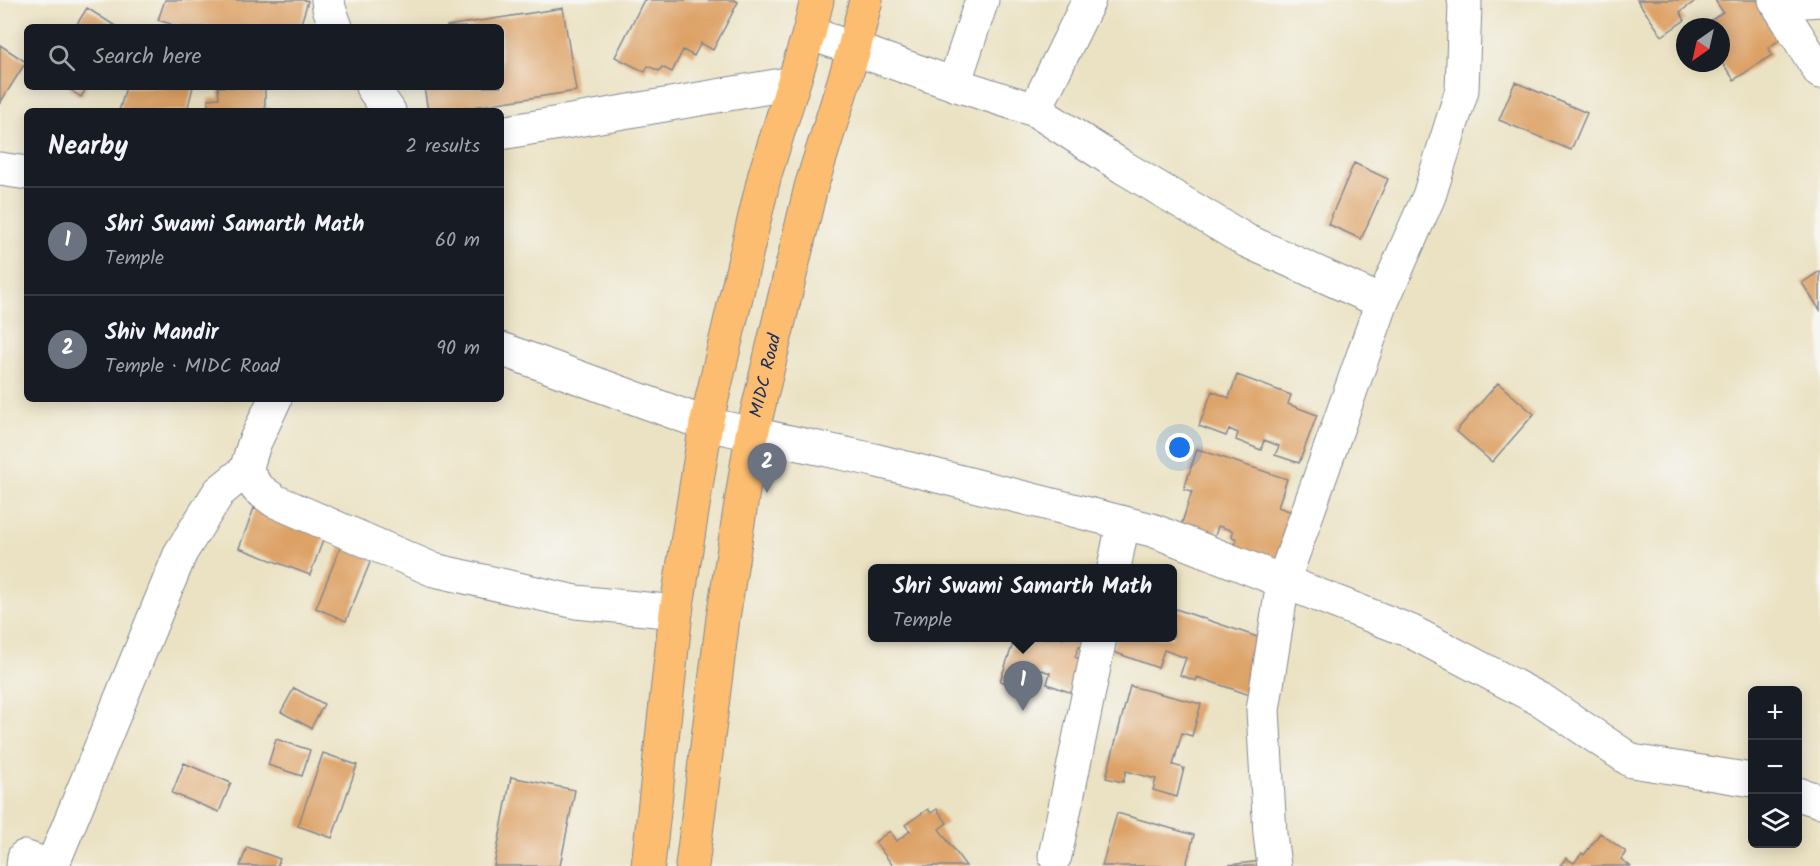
<!DOCTYPE html>
<html lang="en">
<head>
<meta charset="utf-8">
<style>
	:root { --surface:#171b24; --page:#20242c; --text:#f1f3f6; --muted:#9ea1a6; --line:#363941; --accent:#0b8043 }
	body { margin:0; font-family:Kalam,sans-serif; background:var(--page); color:var(--text) }
	.controls { position:absolute; right:18px; bottom:18px; display:grid; overflow:hidden; border-radius:9px; box-shadow:0 3px 15px #0003 }
	.controls button { width:54px; height:54px; display:grid; place-items:center; padding:0; border:0; border-bottom:2px solid var(--line); background:var(--surface); color:var(--text); font:30px sans-serif }
	.compass { position:absolute; left:1676px; top:18px; width:54px; height:54px; border-radius:50%; background:var(--surface); box-shadow:0 3px 15px #0003; rotate:214deg }
	.you { position:absolute; left:1180px; top:448px; width:21px; height:21px; margin:-15px; border:4px solid #fff; border-radius:50%; background:#1a73e8; box-shadow:0 0 0 9px #1a73e833 }
	.badge { display:grid; place-items:center; width:39px; height:39px; border-radius:50%; background:var(--accent); color:#fff; font-size:20px; font-weight:700 }
	.pin { position:absolute; translate:-50% -50px; filter:drop-shadow(0 2px 3px #0008) }
	.pin::after { content:''; position:absolute; top:32px; width:21px; height:18px; background:inherit; clip-path:polygon(0 0,100% 0,50% 100%) }
	.popup { position:absolute; left:868px; top:564px; width:309px; height:78px; box-sizing:border-box; display:grid; place-content:center; border-radius:9px; background:var(--surface); filter:drop-shadow(0 2px 4px #0005); font-size:20px; white-space:nowrap; color:var(--muted) }
	.popup b { font-size:22px; color:var(--text) }
	.popup::after { content:''; position:absolute; left:50%; top:100%; margin-left:-12px; border:12px solid transparent; border-top-color:var(--surface) }
	.list { margin:0; padding:0; list-style:none }
	h2 { display:flex; justify-content:space-between; align-items:center; height:78px; margin:0; padding:0 24px; font-size:26px }
	h2 small { font-size:20px; font-weight:400; color:var(--muted) }
	.list li { display:grid; grid-template-columns:39px 1fr auto; gap:18px; align-items:center; box-sizing:border-box; height:108px; padding:0 24px; border-top:2px solid var(--line) }
	.list b { display:block; font-size:22px; white-space:nowrap }
	.list p { margin:0; font-size:20px; white-space:nowrap; color:var(--muted) }
	.list em { font-size:20px; font-style:normal; color:var(--muted) }
	.icon { flex:none; width:33px; height:33px; fill:none; stroke:currentColor; stroke-width:2; stroke-linecap:round; stroke-linejoin:round }
	.map { position:relative; flex:none; width:1820px; height:866px; overflow:hidden }
	.search { position:absolute; background:var(--surface); box-shadow:0 3px 15px #0003; left:24px; top:24px; width:480px; height:66px; display:flex; align-items:center; gap:15px; box-sizing:border-box; padding:0 21px; border-radius:9px; color:var(--muted); font-size:22px }
	.panel { position:absolute; background:var(--surface); box-shadow:0 3px 15px #0003; left:24px; top:108px; width:480px; height:294px; border-radius:9px }
	.map>svg:first-child { display:block }
	.building { fill:#dda165 }
	.lines { fill:none; stroke-linecap:round; stroke-linejoin:round }
	.minor-casing { stroke:#838890; stroke-width:35 }
	.tertiary-casing { stroke:#838890; stroke-width:35 }
	.primary-casing { stroke:#838890; stroke-width:35 }
	.minor { stroke:#fff; stroke-width:33 }
	.tertiary { stroke:#fff; stroke-width:33 }
	.primary { stroke:#fcbd6f; stroke-width:33 }
	.labels { text-anchor:middle; dominant-baseline:central; stroke-width:6; stroke-linejoin:round; paint-order:stroke }
	.street-label { font-size:18px; fill:#1b2f5e; stroke:#f6f6f2 }
</style>
</head>
<body>
<div class="map">
<svg width="1820" height="866" viewBox="0 0 1820 866">
	<rect width="100%" height="100%" fill="#f6f6f2"/>
	<filter id="ink" filterUnits="userSpaceOnUse"><feTurbulence type="fractalNoise" baseFrequency=".0167" numOctaves="2"/><feDisplacementMap in="SourceGraphic" scale="12" xChannelSelector="R" yChannelSelector="G"/><feConvolveMatrix kernelMatrix="1 2 1 2 8 2 1 2 1" color-interpolation-filters="sRGB"/></filter>
	<filter id="wash" filterUnits="userSpaceOnUse"><feTurbulence type="fractalNoise" baseFrequency=".008" numOctaves="4" result="noise"/><feDisplacementMap in="SourceGraphic" scale="24" xChannelSelector="R" yChannelSelector="G"/><feGaussianBlur stdDeviation="1.35" result="paint"/><feColorMatrix in="noise" values="0 0 0 0 0 0 0 0 0 0 0 0 0 0 0 0 0 1.4 0 .05"/><feComposite in="paint" operator="in"/></filter>
	<g filter="url(#wash)">
		<rect width="100%" height="100%" fill="#ebe2c3"/>
		<g id="blocks">
			<path class="building" d="M 165,0 L 304,0 L 308,1 L 300,27 L 171,27 L 171,24 L 158,20 Z
				M 644,0 L 734,0 L 738,2 L 713,50 L 701,43 L 694,56 L 683,50 L 672,72 L 662,67 L 659,71 L 648,66 L 645,72 L 615,57 Z
				M 1637,0 L 1697,0 L 1680,12 L 1685,20 L 1662,36 Z
				M 1715,0 L 1771,0 L 1792,31 L 1768,48 L 1772,55 L 1734,80 L 1721,61 L 1721,27 L 1710,27 L 1707,23 L 1723,12 Z
				M 87,8 L 117,27 L 75,27 Z
				M 563,8 L 576,91 L 446,111 L 428,111 L 424,87 L 501,87 L 501,27 L 447,27 L 447,26 Z
				M 0,45 L 26,62 L 0,103 Z
				M 1515,82 L 1587,113 L 1571,150 L 1499,120 Z
				M 66,87 L 87,87 L 81,97 Z
				M 126,87 L 193,87 L 187,111 L 119,111 Z
				M 218,87 L 265,87 L 265,109 L 271,109 L 271,111 L 208,111 L 208,99 L 219,98 Z
				M 1354,163 L 1388,179 L 1361,239 L 1328,224 Z
				M 1820,271 L 1820,310 L 1802,283 Z
				M 1237,375 L 1291,395 L 1288,404 L 1317,415 L 1299,463 L 1275,455 L 1279,446 L 1264,440 L 1261,450 L 1236,440 L 1238,433 L 1229,429 L 1226,436 L 1199,426 L 1212,391 L 1229,398 Z
				M 1498,383 L 1534,414 L 1492,462 L 1456,431 Z
				M 1197,449 L 1287,479 L 1278,507 L 1295,513 L 1279,562 L 1234,547 L 1237,539 L 1232,537 L 1233,531 L 1218,526 L 1214,540 L 1180,529 L 1192,491 L 1184,489 Z
				M 254,508 L 325,535 L 310,575 L 239,548 Z
				M 343,540 L 374,553 L 346,621 L 316,608 Z
				M 1173,608 L 1269,641 L 1250,695 L 1197,677 L 1196,681 L 1180,675 L 1186,658 L 1164,650 L 1158,668 L 1111,651 L 1116,638 L 1173,638 Z
				M 1015,638 L 1090,638 L 1087,649 L 1079,646 L 1075,657 L 1083,660 L 1072,693 L 1047,684 L 1050,673 L 1042,670 L 1039,677 L 1030,673 L 1024,689 L 1000,681 Z
				M 1130,686 L 1201,704 L 1192,736 L 1182,733 L 1173,765 L 1184,768 L 1177,797 L 1153,790 L 1156,779 L 1126,771 L 1123,782 L 1106,778 Z
				M 294,688 L 324,704 L 311,728 L 281,712 Z
				M 276,739 L 310,750 L 302,776 L 268,765 Z
				M 323,753 L 357,765 L 332,838 L 298,826 Z
				M 184,763 L 231,783 L 219,812 L 172,793 Z
				M 511,777 L 575,790 L 560,866 L 494,866 Z
				M 928,809 L 931,813 L 937,809 L 947,823 L 939,829 L 966,866 L 893,866 L 875,842 L 890,831 L 897,841 L 910,831 L 905,825 Z
				M 1117,813 L 1194,835 L 1186,866 L 1102,866 Z
				M 1600,833 L 1626,852 L 1621,859 L 1630,866 L 1560,866 L 1566,858 L 1574,863 L 1582,853 L 1584,855 Z
				M 247,847 L 280,859 L 277,866 L 240,866 Z
				M 1261,861 L 1262,866 L 1229,866 L 1229,865 Z"/>
		</g>
	</g>
	<g filter="url(#ink)">
		<use href="#blocks" fill-opacity="0" stroke="#838890" stroke-width="1.5"/>
		<g class="lines">
			<g class="minor-casing">
				<path id="minor" d="M 328,0 L 329,8 L 336,27
					M 1775,0 L 1820,72
					M 1777,3 L 1820,0
					M 809,33 L 954,84 L 1035,110 L 1123,167 L 1247,241 L 1382,302 L 1429,196 L 1462,90 L 1465,3 L 1464,0
					M 954,84 L 982,0
					M 372,87 L 389,111
					M 1035,110 L 1089,0
					M 501,133 L 793,83
					M 275,399 L 254,444 L 246,470 L 257,488 L 275,501 L 434,570 L 576,602 L 676,612
					M 1114,568 L 1123,523
					M 1055,856 L 1100,638
					M 23,866 L 24,857 L 50,866
					M 52,866 L 181,552 L 219,492 L 246,470
					M 1274,866 L 1270,834 L 1263,710 L 1283,582 L 1382,302"/>
			</g>
			<g class="tertiary-casing">
				<path id="tertiary" d="M 0,169 L 27,173
					M 501,349 L 706,424 L 874,460 L 1152,530 L 1410,631 L 1543,701 L 1632,761 L 1752,780
					M 1798,794 L 1820,801"/>
			</g>
			<g class="primary-casing">
				<g id="primary">
					<path d="M 648,866 L 676,612 L 706,424 L 765,174 L 809,33 L 817,0"/>
					<path id="s1" d="M 692,866 L 723,618 L 752,434 L 811,187 L 854,49 L 866,0"/>
				</g>
			</g>
			<use href="#minor" class="minor"/>
			<use href="#tertiary" class="tertiary"/>
			<use href="#primary" class="primary"/>
		</g>
	</g>
	<g class="labels">
		<g class="street-label">
			<text stroke="none"><textPath href="#s1" startOffset="496">MIDC Road</textPath></text>
		</g>
	</g>
</svg>
<div class="controls">
<button>+</button>
<button>−</button>
<button><svg class="icon" aria-label="layers" viewBox="0 0 24 24"><path d="M12 4l9 5-9 5-9-5zM3 14l9 5 9-5"/></svg></button>
</div>
<svg class="compass" viewBox="-18 -18 36 36"><path d="M0-13l5 13h-10z" fill="#e53935"/><path d="M0 13l5-13h-10z" fill="#9ea1a6"/></svg>
<div class="you"></div>
<div class="pin badge" style="left:1023px;top:711px;background:#6b7280">1</div>
<div class="popup"><b>Shri Swami Samarth Math</b>Temple</div>
<div class="pin badge" style="left:767px;top:493px;background:#6b7280">2</div>
<div class="search"><svg class="icon" aria-label="search" viewBox="0 0 24 24"><circle cx="10" cy="10" r="6"/><path d="M15 15l6 6"/></svg>Search here</div>
<section class="panel">
<h2>Nearby<small>2 results</small></h2>
<ul class="list">
<li><span class="badge" style="background:#6b7280">1</span><div><b>Shri Swami Samarth Math</b><p>Temple</p></div><em>60 m</em></li>
<li><span class="badge" style="background:#6b7280">2</span><div><b>Shiv Mandir</b><p>Temple · MIDC Road</p></div><em>90 m</em></li>
</ul>
</section>
</div>
</body>
</html>
